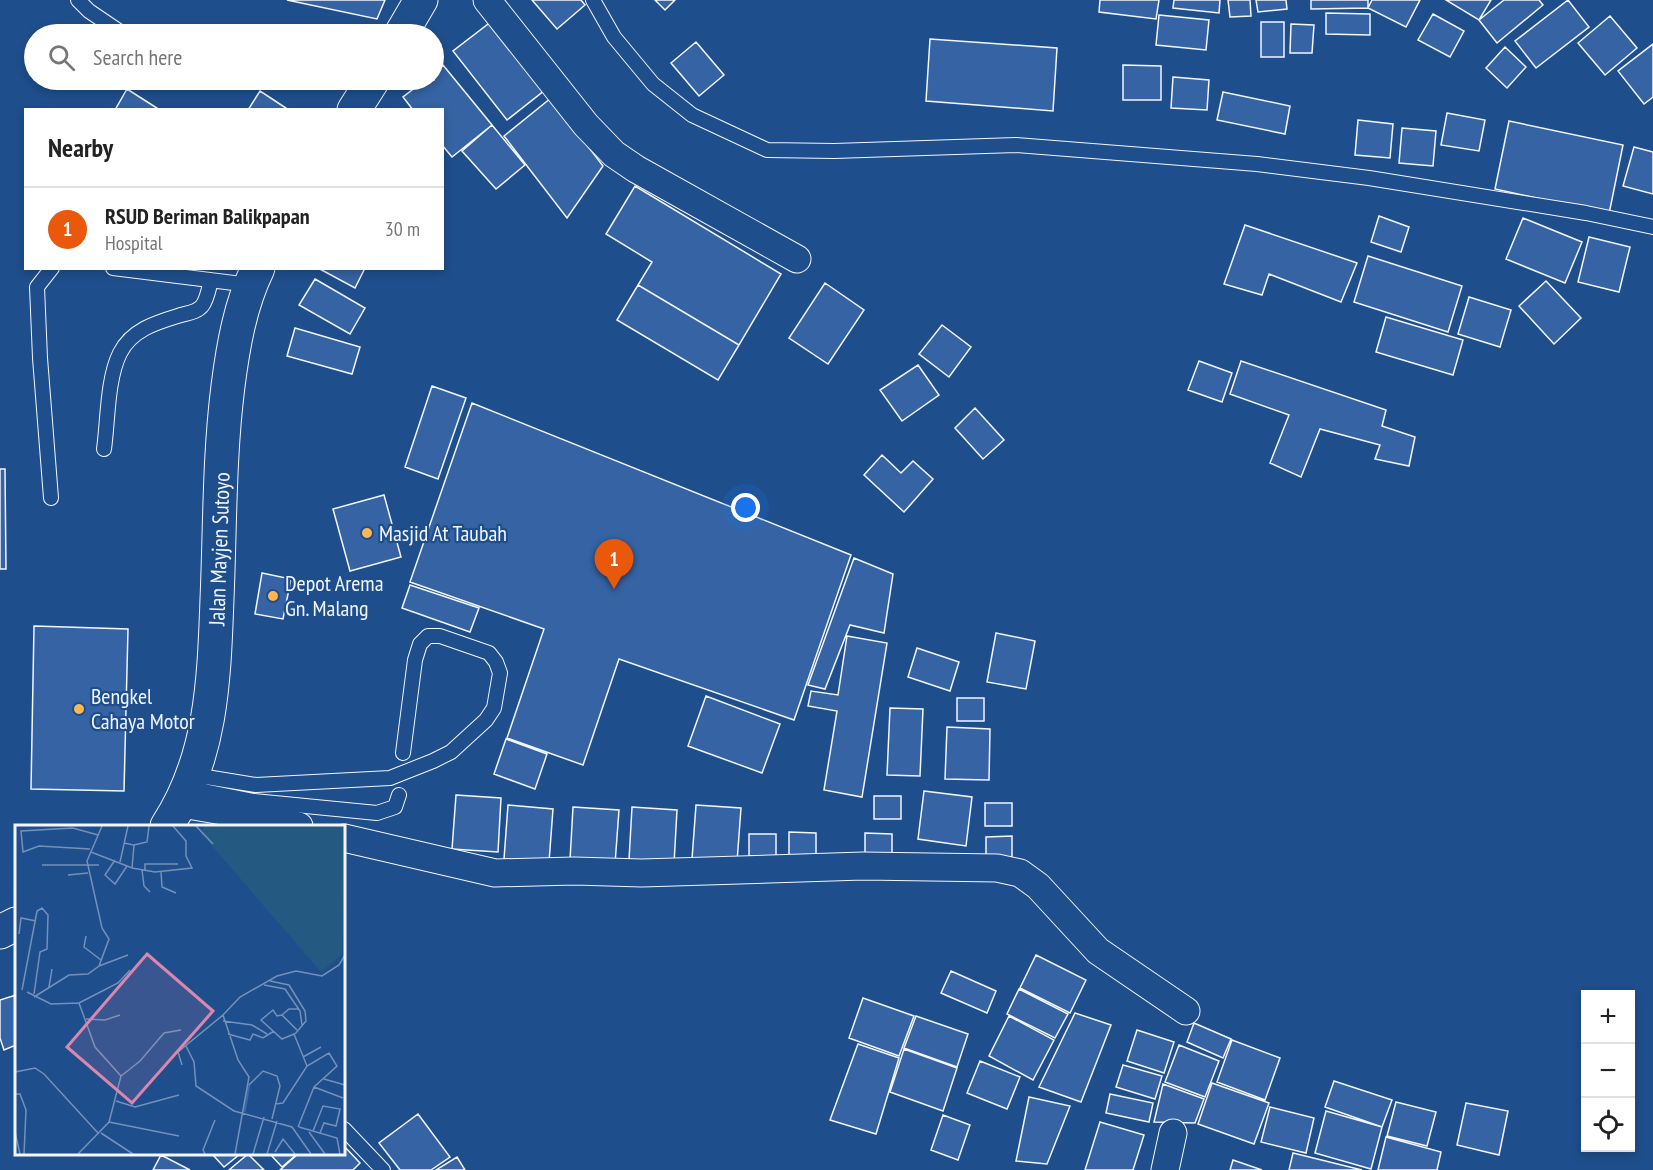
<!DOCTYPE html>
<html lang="en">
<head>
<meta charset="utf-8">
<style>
	:root { --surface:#fff; --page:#f2f2f2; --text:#222; --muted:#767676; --line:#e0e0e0; --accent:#ea580c }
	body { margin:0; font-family:"PT Sans Narrow",sans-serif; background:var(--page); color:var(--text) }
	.controls { position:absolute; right:18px; bottom:18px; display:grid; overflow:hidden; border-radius:0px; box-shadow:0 3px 9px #0003 }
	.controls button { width:54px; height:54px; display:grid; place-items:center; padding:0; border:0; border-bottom:2px solid var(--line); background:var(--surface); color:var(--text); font:30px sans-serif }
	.you { position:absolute; left:746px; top:508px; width:21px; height:21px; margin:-15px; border:4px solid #fff; border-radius:50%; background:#1a73e8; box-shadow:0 0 0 9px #1a73e833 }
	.badge { display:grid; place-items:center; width:39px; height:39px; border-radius:50%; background:var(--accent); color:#fff; font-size:20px; font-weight:700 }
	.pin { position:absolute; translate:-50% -50px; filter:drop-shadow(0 2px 3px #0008) }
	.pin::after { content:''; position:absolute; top:32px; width:21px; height:18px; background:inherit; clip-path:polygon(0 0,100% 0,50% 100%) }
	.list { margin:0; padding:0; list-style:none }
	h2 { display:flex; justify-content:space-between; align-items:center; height:78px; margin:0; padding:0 24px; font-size:26px }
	h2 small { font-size:20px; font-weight:400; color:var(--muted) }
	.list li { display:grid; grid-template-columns:39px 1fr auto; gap:18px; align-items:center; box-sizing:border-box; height:84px; padding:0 24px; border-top:2px solid var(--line) }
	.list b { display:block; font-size:22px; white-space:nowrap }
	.list p { margin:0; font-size:20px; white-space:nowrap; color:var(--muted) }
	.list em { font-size:20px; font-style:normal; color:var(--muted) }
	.icon { flex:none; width:33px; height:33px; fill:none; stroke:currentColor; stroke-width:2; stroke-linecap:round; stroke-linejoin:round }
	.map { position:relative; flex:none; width:1653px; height:1170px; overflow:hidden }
	.search { position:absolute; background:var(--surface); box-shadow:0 3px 9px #0003; left:24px; top:24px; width:420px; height:66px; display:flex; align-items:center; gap:15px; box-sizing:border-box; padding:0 21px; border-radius:33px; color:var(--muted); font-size:22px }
	.panel { position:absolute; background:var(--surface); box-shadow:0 3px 9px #0003; left:24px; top:108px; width:420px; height:162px; border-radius:0px }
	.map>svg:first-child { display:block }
	.building { fill:#3563a3; stroke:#f2f6ff; stroke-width:1.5 }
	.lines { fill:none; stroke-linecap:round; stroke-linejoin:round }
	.lane-casing { stroke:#f2f6ff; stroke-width:16 }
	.street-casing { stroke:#f2f6ff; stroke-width:29 }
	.secondary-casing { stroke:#f2f6ff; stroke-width:35 }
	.lane { stroke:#1f4e8c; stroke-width:14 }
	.street { stroke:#1f4e8c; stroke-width:27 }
	.secondary { stroke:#1f4e8c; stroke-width:33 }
	.poi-dot { fill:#ffb74d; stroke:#1f4e8c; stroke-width:2 }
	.labels { text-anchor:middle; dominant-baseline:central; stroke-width:4.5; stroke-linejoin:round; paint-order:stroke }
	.poi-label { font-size:22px; fill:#f2f6ff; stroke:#1f4e8c; text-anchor:start }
	.street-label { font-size:22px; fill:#f2f6ff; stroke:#1f4e8c }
	.inset-river { fill:none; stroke:#3b69a3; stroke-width:3 }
	.inset-road { fill:none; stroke:#7391ba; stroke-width:1.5 }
	.view { fill:#da87ad; fill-opacity:0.15; stroke:#da87ad; stroke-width:3 }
	.inset-edge { fill:none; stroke:#f2f6ff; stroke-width:3 }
</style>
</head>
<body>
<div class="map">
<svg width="1653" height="1170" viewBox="0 0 1653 1170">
	<rect width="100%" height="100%" fill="#1f4e8c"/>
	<path class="building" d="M 287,0 L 385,0 L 377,19 Z
		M 532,0 L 581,0 L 585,5 L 557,29 Z
		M 655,0 L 675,0 L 665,10 Z
		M 1100,0 L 1159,0 L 1156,19 L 1099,12 Z
		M 1174,0 L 1220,0 L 1219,13 L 1173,8 Z
		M 1228,0 L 1250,0 L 1251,16 L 1230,17 Z
		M 1256,0 L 1286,0 L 1287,9 L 1258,12 Z
		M 1311,0 L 1368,0 L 1368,8 L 1311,9 Z
		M 1372,0 L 1420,0 L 1406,27 L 1368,8 Z
		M 1446,0 L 1491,0 L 1479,20 Z
		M 1504,0 L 1539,0 L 1543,5 L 1497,43 L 1479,20 Z
		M 1568,0 L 1589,27 L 1536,68 L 1515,41 Z
		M 1326,13 L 1370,14 L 1370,35 L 1326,34 Z
		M 1433,14 L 1464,31 L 1450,57 L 1418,40 Z
		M 1159,15 L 1209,20 L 1206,50 L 1156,45 Z
		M 1610,16 L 1637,48 L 1605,75 L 1578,43 Z
		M 492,21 L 545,90 L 507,120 L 453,51 Z
		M 1261,22 L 1284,22 L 1284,57 L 1261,57 Z
		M 1291,24 L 1314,25 L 1312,53 L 1290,53 Z
		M 930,39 L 1057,48 L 1053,111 L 926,101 Z
		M 696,42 L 724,75 L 699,96 L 671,63 Z
		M 1653,44 L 1653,97 L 1644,104 L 1618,71 Z
		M 1505,47 L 1526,67 L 1507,88 L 1486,68 Z
		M 443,65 L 492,125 L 452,157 L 442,145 L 442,110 L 413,110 L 403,97 L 425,80 L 434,80 L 434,73 Z
		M 1123,65 L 1161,66 L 1161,100 L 1123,100 Z
		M 1173,77 L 1209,80 L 1207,110 L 1171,108 Z
		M 127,89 L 160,110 L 115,110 Z
		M 260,91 L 289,110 L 248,110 Z
		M 1223,92 L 1290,106 L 1285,134 L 1217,120 Z
		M 551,98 L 603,166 L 567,218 L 504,136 Z
		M 1447,113 L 1485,120 L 1479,151 L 1441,145 Z
		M 1358,120 L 1393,124 L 1390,158 L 1355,155 Z
		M 1509,121 L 1623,145 L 1609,214 L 1495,189 Z
		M 492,125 L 525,165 L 496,189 L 462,151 Z
		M 1402,128 L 1436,131 L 1433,166 L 1399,163 Z
		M 1634,147 L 1653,152 L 1653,194 L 1623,186 Z
		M 635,186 L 781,274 L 739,345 L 638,285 L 652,262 L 606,234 Z
		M 1379,216 L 1409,227 L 1401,252 L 1371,242 Z
		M 1523,218 L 1582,242 L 1565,283 L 1506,259 Z
		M 1245,225 L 1357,263 L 1341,302 L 1269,274 L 1262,295 L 1224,284 Z
		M 1589,237 L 1630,247 L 1619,292 L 1578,282 Z
		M 1368,256 L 1462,286 L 1448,332 L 1354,302 Z
		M 318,268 L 365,268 L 355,288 Z
		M 315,279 L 365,308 L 350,334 L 299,305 Z
		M 1546,281 L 1581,318 L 1554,344 L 1519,306 Z
		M 825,283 L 864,310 L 828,364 L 789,338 Z
		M 638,285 L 739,345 L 718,380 L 617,320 Z
		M 1469,297 L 1511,310 L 1500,347 L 1458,334 Z
		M 1386,317 L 1463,340 L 1453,375 L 1376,352 Z
		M 942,325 L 971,347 L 949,377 L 919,354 Z
		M 295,328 L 360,347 L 352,374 L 287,356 Z
		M 1199,361 L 1232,373 L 1222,402 L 1188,390 Z
		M 1241,361 L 1386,410 L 1382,426 L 1415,437 L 1409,466 L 1375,459 L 1380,445 L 1320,429 L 1301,477 L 1270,463 L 1289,415 L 1230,394 Z
		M 918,365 L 939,395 L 902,421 L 880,390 Z
		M 432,386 L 466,398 L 438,479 L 405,467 Z
		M 472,403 L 851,555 L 794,720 L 619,659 L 583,765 L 507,738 L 544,629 L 410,582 Z
		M 975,408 L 1004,440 L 983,459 L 955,428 Z
		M 882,455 L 901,473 L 913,461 L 933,479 L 904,512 L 864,475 Z
		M 0,469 L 5,469 L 6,569 L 0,569 Z
		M 384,495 L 401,557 L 350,571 L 333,509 Z
		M 854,558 L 893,574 L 884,633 L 850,625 L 825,689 L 808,685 Z
		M 262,573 L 291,579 L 283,619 L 255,614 Z
		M 410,585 L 479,608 L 470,632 L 402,608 Z
		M 34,626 L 128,629 L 124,791 L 31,789 Z
		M 996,633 L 1035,641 L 1026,689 L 987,682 Z
		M 847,636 L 887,643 L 862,797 L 824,790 L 837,711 L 808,706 L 811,691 L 838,695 Z
		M 917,648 L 959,662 L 950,691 L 908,677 Z
		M 706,696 L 780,724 L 762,773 L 688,746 Z
		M 957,698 L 984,698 L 984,721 L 957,721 Z
		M 890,708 L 923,709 L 920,776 L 887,775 Z
		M 947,727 L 990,729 L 989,780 L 945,779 Z
		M 506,739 L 547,754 L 535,789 L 494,774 Z
		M 924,791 L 972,797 L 966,846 L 918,839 Z
		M 456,795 L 501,798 L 498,852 L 452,849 Z
		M 874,796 L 901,796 L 901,819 L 874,819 Z
		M 985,803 L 1012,803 L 1012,826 L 985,826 Z
		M 508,805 L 553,809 L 549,862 L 504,859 Z
		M 696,805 L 741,808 L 737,862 L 692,859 Z
		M 573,807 L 619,810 L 615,864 L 570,860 Z
		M 632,807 L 677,810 L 674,864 L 629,860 Z
		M 789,832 L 816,833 L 816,855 L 789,855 Z
		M 865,833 L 892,834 L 892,856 L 865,856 Z
		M 749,834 L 776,834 L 776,856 L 749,856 Z
		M 1012,836 L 1012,859 L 986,859 L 986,837 Z
		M 1036,955 L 1086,980 L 1070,1013 L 1020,988 Z
		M 951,971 L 996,991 L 987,1013 L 941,993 Z
		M 1019,989 L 1068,1014 L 1055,1038 L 1007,1014 Z
		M 16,995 L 16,1045 L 4,1050 L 0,1038 L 0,1000 Z
		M 863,998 L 914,1016 L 899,1056 L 849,1038 Z
		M 1075,1013 L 1111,1025 L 1081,1102 L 1039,1087 Z
		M 916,1016 L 968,1034 L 957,1067 L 904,1048 Z
		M 1009,1016 L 1054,1040 L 1033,1080 L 989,1056 Z
		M 1194,1023 L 1231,1039 L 1223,1058 L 1187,1042 Z
		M 1137,1030 L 1174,1042 L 1164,1073 L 1127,1061 Z
		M 1232,1040 L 1280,1058 L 1265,1100 L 1217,1082 Z
		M 858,1044 L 899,1058 L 876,1134 L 830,1120 Z
		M 1179,1045 L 1219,1061 L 1205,1097 L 1165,1082 Z
		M 904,1049 L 957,1068 L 943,1111 L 890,1092 Z
		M 980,1061 L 1020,1077 L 1007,1109 L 967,1093 Z
		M 1123,1065 L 1162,1076 L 1155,1099 L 1116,1087 Z
		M 1334,1081 L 1392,1100 L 1382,1127 L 1325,1107 Z
		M 1212,1083 L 1269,1103 L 1254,1144 L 1198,1124 Z
		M 1163,1084 L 1204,1099 L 1195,1123 L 1154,1122 Z
		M 1110,1094 L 1153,1103 L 1149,1122 L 1106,1113 Z
		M 1029,1097 L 1070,1106 L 1047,1164 L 1016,1161 Z
		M 1396,1102 L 1436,1112 L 1427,1146 L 1387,1136 Z
		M 1466,1103 L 1508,1111 L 1499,1155 L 1457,1145 Z
		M 1270,1107 L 1314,1118 L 1306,1153 L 1261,1142 Z
		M 1326,1111 L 1382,1127 L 1371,1169 L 1315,1153 Z
		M 418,1114 L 450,1157 L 431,1170 L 400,1170 L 379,1143 Z
		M 943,1115 L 970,1125 L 958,1160 L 931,1150 Z
		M 1100,1122 L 1144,1135 L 1133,1170 L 1085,1170 Z
		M 1386,1137 L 1441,1152 L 1437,1170 L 1378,1170 Z
		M 344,1146 L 360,1163 L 353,1170 L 280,1170 L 298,1154 L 344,1154 Z
		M 1293,1153 L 1362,1170 L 1289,1170 Z
		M 212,1154 L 240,1154 L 224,1167 Z
		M 248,1154 L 264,1170 L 229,1170 Z
		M 270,1154 L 297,1154 L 282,1167 Z
		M 161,1155 L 190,1170 L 153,1170 Z
		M 457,1157 L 465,1170 L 436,1170 Z
		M 1233,1160 L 1262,1170 L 1230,1170 Z"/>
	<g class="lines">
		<g class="lane-casing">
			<path id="lane" d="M 78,0 L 89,11 L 123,34
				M 593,0 L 614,37 L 653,84 L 692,115 L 767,150 L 834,151 L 1016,145 L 1257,164 L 1369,178 L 1586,213 L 1653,227
				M 113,268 L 250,285
				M 104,449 C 108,421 107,379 120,353 C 132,329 158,322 181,315 C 188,313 197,312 202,306 C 207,300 209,288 211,280
				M 51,498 L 40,358 L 37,287 L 52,268
				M 194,775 L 256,785 L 390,778 L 433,761 L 451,752 L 486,720 L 494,708 L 500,673 L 496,662 L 489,653 L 440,636 L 428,636 L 420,644 L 415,660 L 403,753
				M 189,788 L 254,801 L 377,813 L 395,807 L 399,795
				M 344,1129 L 383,1170"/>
		</g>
		<g class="street-casing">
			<path id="street" d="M 487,0 L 586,125 L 614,154 L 636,169 L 797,259
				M 182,804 L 275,820 L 299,826
				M 344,838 L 495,873 L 574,871 L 642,873 L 863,866 L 997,868 L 1020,873 L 1038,886 L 1098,951 L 1186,1011
				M 1165,1170 L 1173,1133"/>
		</g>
		<g class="secondary-casing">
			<path id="secondary" d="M 401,34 L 421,0
				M 354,110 L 373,80
				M 167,826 C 212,757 214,679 217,599 C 220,529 219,457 228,386 C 233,347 240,305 258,268
				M 0,932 L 16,924"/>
		</g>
		<use href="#lane" class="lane"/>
		<use href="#street" class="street"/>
		<use href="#secondary" class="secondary"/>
	</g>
	<g class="poi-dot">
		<circle cx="367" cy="533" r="6"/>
		<circle cx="273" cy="596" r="6"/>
		<circle cx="79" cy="709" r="6"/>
	</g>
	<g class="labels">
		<g class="poi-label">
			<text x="379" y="533">Masjid At Taubah</text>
			<text x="285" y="583">Depot Arema<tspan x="285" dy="25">Gn. Malang</tspan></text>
			<text x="91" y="696">Bengkel<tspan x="91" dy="25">Cahaya Motor</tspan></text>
		</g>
		<g class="street-label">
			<text transform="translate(219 549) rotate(-88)">Jalan Mayjen Sutoyo</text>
		</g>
	</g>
	<g transform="translate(15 825)">
		<rect width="330" height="330" fill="#1f4e8c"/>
		<path d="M 189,1 L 330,1 L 327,129 L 306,147 L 186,8 Z" fill="#245a82"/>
		<path class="inset-river" d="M 229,287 L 234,260"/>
		<path class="inset-road" d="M 181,1 L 198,19M 119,20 L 132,17 L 134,1M 75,24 L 24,21 L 8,27 L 6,6 L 58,3 L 83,10M 76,27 L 112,41M 100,35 L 90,50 L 100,59 L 112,41 L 117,43 L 119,20 L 109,18M 105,37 L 113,1M 27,40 L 84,40M 117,43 L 140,47 L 177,43 L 171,31 L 171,16 L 158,1M 127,45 L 129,61 L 135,67M 130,46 L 130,39 L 163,39M 146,47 L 147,62 L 161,68M 53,50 L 73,48M 4,109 L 6,93 L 21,96M 71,111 L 69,122 L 86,135M 84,141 L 113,130M 255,156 L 274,160 L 290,186 L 291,196 L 280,209M 249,160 L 270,164 L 285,186 L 287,200M 34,162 L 37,144M 7,165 L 22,86 L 27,83 L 33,90 L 32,124 L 25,127 L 19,169M 12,167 L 36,179 L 64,178 L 80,222 L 106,251 L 94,297 L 63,329M 19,172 L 54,150 L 73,149 L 84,141 L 94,114 L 87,103 L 72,36 L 87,1M 64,178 L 103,158 L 115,145M 267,190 L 262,191 L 258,185 L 246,195 L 267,214 L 279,209 L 292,241M 71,194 L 90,195 L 105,190M 208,196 L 237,200 L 252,209M 282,205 L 267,190 L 274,184 L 284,184M 213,209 L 235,215 L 238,209 L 248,213 L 259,206M 171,221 L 179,237 L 181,261 L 219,286 L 277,302 L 296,329M 288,232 L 306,222M 167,240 L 163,227 L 208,190M 0,247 L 20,243 L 29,249 L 83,308M 106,251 L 125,236 L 149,208 L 166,205M 309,254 L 330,260M 234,260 L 248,246 L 262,251 L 265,261 L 257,294M 299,262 L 328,273M 0,269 L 5,269 L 11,285 L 9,329M 101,276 L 120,282 L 164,270M 260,279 L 268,278 L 292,241 L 314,228 L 322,241 L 299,262 L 283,302M 94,297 L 164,311M 284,302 L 322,313 L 325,329M 298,306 L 308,281 L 325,284 L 321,301 L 309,298 L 305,308M 0,307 L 5,329M 294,307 L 310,329M 86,308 L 118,329M 260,327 L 268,314 L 280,329M 190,329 L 188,325 L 200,295M 220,329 L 234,252 L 223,235 L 208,190 L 225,172 L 262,151 L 281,146 L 307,151 L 324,140 L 330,130M 238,329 L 249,292M 252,329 L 262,296"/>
		<path class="view" d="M 132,129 L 198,186 L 117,278 L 52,222 Z"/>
		<rect width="330" height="330" class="inset-edge"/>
	</g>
</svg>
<div class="controls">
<button>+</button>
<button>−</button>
<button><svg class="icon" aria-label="locate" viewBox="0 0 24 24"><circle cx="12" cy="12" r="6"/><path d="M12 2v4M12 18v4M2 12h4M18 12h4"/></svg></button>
</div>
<div class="you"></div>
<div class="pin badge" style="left:614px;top:589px">1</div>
<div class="search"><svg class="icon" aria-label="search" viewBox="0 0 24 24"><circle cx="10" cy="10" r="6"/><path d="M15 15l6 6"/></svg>Search here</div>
<section class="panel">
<h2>Nearby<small></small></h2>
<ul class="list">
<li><span class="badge">1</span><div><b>RSUD Beriman Balikpapan</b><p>Hospital</p></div><em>30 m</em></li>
</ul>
</section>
</div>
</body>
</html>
